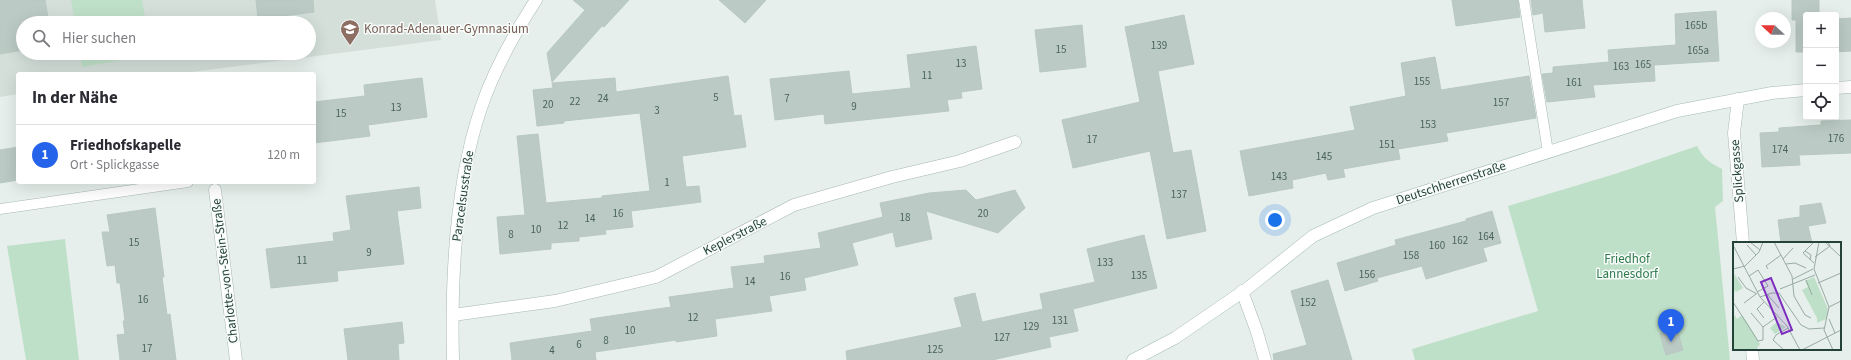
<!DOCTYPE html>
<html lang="de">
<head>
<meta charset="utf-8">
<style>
	:root { --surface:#fff; --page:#f7f7f7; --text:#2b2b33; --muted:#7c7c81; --line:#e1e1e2; --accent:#2563eb }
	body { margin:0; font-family:"Source Sans 3",sans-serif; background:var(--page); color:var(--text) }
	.controls { position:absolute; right:12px; top:12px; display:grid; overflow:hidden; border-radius:4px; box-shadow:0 4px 16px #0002 }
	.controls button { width:36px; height:36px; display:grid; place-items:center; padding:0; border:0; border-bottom:1px solid var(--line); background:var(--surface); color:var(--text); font:20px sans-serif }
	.compass { position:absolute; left:1755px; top:12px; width:36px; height:36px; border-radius:50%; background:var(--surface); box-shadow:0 4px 16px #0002; rotate:292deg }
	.you { position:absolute; left:1275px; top:220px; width:14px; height:14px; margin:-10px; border:3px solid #fff; border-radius:50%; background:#1a73e8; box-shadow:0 0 0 6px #1a73e833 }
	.badge { display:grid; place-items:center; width:26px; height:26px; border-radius:50%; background:var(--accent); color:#fff; font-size:13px; font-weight:700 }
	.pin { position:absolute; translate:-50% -33px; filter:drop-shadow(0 1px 2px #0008) }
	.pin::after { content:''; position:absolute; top:21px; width:14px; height:12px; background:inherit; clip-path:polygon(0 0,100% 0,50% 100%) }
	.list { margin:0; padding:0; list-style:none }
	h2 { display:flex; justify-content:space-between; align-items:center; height:52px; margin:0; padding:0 16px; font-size:17px }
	h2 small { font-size:13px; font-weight:400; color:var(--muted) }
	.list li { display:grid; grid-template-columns:26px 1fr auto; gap:12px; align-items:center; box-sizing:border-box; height:60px; padding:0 16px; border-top:1px solid var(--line) }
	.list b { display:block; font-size:15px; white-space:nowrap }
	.list p { margin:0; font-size:13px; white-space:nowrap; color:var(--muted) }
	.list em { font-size:13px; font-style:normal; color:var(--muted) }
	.icon { flex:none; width:22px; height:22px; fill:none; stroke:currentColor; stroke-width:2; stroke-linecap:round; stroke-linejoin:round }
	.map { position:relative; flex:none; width:1851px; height:360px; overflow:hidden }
	.search { position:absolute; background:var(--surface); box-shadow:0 4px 16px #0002; left:16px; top:16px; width:300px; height:44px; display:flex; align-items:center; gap:10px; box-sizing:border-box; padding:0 14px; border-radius:22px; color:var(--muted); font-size:15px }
	.panel { position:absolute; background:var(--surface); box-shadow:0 4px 16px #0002; left:16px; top:72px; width:300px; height:112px; border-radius:4px }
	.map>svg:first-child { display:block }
	.built { fill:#d4dfda; fill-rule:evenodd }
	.green { fill:#bfe0c8 }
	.building { fill:#bbcac4; stroke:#b8c9c2 }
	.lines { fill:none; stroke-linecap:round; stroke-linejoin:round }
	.lane-casing { stroke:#a8b8b2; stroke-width:11 }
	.street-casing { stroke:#a8b8b2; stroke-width:13 }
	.secondary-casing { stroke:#a4bbb3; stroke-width:13 }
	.lane { stroke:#fff; stroke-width:10 }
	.street { stroke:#fff; stroke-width:12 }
	.secondary { stroke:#fff; stroke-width:12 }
	.labels { text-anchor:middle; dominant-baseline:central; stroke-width:3; stroke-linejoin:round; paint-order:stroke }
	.number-label { font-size:11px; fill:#4a645c }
	.education-label { font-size:13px; fill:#785e54; stroke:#f7fbf9; text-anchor:start }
	.street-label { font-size:13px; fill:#24423a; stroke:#f7fbf9 }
	.park-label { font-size:13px; fill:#2d7a4b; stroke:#f7fbf9 }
	.inset-road { fill:none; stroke:#98aaa4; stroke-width:1 }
	.view { fill:#7b2cbf; fill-opacity:0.15; stroke:#7b2cbf; stroke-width:2 }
	.inset-edge { fill:none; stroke:#24423a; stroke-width:2 }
</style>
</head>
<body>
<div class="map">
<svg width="1851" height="360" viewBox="0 0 1851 360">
	<rect width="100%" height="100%" fill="#e6efeb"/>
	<path class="built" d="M 0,0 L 435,0 L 441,40 L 176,74 L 18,74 L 18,94 L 0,97 ZM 23,23 L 309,23 L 309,53 L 23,53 Z"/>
	<path class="green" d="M 71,0 L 142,0 L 146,23 L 75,23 Z
		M 80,53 L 151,53 L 152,55 L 82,67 Z
		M 1697,146 C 1703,158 1710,163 1722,169 L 1723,201 L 1715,207 L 1730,360 L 1415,360 L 1412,349 L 1538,311 L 1508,206 L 1618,173 Z
		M 65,239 L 79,360 L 26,360 L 7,246 Z"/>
	<path class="building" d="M 0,0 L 45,0 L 49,23 L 23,23 L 23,50 L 0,54 Z
		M 256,0 L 313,0 L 314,12 L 258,19 Z
		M 573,0 L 629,0 L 604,27 L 602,26 L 552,82 L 547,53 L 585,10 Z
		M 719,0 L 766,0 L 745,23 Z
		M 1452,0 L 1518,0 L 1520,17 L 1456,26 Z
		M 1531,0 L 1582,0 L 1585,28 L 1545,32 L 1543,13 L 1533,15 Z
		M 1792,0 L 1819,0 L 1819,15 L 1806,15 L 1806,52 L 1796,52 L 1796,20 L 1792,20 Z
		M 1716,11 L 1719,61 L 1654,65 L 1655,81 L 1593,85 L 1595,97 L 1547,102 L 1542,74 L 1553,73 L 1553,67 L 1609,62 L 1608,50 L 1676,45 L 1675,14 Z
		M 1184,15 L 1194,64 L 1158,71 L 1173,153 L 1191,150 L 1206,231 L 1167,239 L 1150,151 L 1073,168 L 1062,120 L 1140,102 L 1125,27 Z
		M 1851,18 L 1851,51 L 1836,52 L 1836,19 Z
		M 1082,25 L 1086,67 L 1040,72 L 1035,30 Z
		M 976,46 L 982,89 L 961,92 L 962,98 L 947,100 L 949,111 L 825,124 L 824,114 L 775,120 L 770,79 L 849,71 L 852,94 L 911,88 L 907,55 Z
		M 1435,57 L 1441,90 L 1529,76 L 1536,118 L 1446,133 L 1448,141 L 1398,149 L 1400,159 L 1343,169 L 1345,177 L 1328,180 L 1326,173 L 1292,180 L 1293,188 L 1249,196 L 1240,151 L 1355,130 L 1350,107 L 1406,96 L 1401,63 Z
		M 728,76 L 734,116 L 741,115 L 746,147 L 682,156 L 686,187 L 699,186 L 701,202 L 631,211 L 633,227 L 605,230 L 606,234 L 579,237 L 579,241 L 551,243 L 551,249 L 500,254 L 497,217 L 525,215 L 517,136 L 538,134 L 546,203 L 602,198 L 602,196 L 650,191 L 640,113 L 564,121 L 564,123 L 537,126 L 533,90 L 553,88 L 552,83 L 615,78 L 616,92 Z
		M 422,78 L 427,117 L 368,125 L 370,136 L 314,143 L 314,102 L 365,96 L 364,85 Z
		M 1851,120 L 1851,153 L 1799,155 L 1800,165 L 1762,167 L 1760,133 L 1779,132 L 1779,128 L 1821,125 L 1821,121 Z
		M 18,147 L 18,180 L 0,183 L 0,150 Z
		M 419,187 L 421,208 L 397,211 L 404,264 L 337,271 L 338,281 L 271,288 L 266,249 L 334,241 L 333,233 L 351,230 L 346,196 Z
		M 966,190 L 976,200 L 1015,190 L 1025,208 L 998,233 L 926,211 L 932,239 L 896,247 L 893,232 L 852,243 L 858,265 L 804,278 L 806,290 L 769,296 L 772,311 L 715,319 L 717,336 L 676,342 L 676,340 L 595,352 L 596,360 L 512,360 L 510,343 L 592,331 L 590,319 L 671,307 L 669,297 L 734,288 L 731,267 L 765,263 L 764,256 L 821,248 L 818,233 L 883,217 L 880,203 L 929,193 Z
		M 1821,203 L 1826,223 L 1808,226 L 1812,243 L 1781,243 L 1778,220 L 1800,217 L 1800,206 Z
		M 155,208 L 164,277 L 162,277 L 167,315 L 170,314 L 176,360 L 120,360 L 117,335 L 125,334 L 123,321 L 125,321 L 120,283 L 117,283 L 115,265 L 107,266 L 102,232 L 110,232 L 107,215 Z
		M 1492,211 L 1501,243 L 1483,248 L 1487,261 L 1426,279 L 1422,266 L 1377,278 L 1378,281 L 1345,291 L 1337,263 L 1396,245 L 1395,240 L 1466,221 L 1466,219 Z
		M 1144,235 L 1157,288 L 1073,309 L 1078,331 L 1049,337 L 1051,347 L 992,360 L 847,360 L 846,351 L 962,327 L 954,298 L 975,293 L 982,322 L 1043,309 L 1040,294 L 1095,282 L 1087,249 Z
		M 1328,280 L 1352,360 L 1274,360 L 1273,354 L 1307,345 L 1291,291 Z
		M 402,322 L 404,343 L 398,344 L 399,360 L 348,360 L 344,329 Z
		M 1677,329 L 1683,350 L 1666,355 L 1660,334 Z"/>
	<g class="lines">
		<g class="lane-casing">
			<path id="lane" d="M 1524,0 L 1548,152
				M 0,209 L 188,182"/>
		</g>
		<g class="street-casing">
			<path id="street" d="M 1738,99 L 1734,133 L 1743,243
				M 215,190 L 236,360
				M 1242,291 L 1257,332 L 1265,360
				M 453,315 L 555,301 L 656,277 L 794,205 L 892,177 L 960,161 L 1015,142
				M 1752,349 L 1753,360
				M 453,360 C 451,279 455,184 481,108 C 494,69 514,34 536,0"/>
		</g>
		<g class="secondary-casing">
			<path id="secondary" d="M 1836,88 L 1851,87
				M 1133,360 L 1175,338 L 1248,288 L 1313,236 L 1373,208 L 1677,111 L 1772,93 L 1806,90"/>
		</g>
		<use href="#lane" class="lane"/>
		<use href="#street" class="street"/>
		<use href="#secondary" class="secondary"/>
	</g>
	<defs>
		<g id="school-pin" transform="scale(1)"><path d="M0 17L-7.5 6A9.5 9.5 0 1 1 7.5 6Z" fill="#8d6e63" stroke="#f7fbf9"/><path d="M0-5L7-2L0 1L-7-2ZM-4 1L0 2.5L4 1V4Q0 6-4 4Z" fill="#fff"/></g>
	</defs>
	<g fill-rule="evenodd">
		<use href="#school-pin" x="350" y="29"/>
	</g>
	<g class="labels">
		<g class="number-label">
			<text x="1696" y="25">165b</text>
			<text x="1159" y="45">139</text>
			<text x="1061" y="49">15</text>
			<text x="1698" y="50">165a</text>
			<text x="961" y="63">13</text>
			<text x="1643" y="64">165</text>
			<text x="1621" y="66">163</text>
			<text x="927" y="75">11</text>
			<text x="1422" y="81">155</text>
			<text x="1574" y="82">161</text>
			<text x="716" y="97">5</text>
			<text x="603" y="98">24</text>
			<text x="787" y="98">7</text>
			<text x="575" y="101">22</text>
			<text x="1501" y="102">157</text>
			<text x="548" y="104">20</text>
			<text x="854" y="106">9</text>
			<text x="396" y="107">13</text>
			<text x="657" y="110">3</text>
			<text x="341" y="113">15</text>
			<text x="1428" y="124">153</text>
			<text x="1836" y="138">176</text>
			<text x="1092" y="139">17</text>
			<text x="1387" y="144">151</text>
			<text x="1780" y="149">174</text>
			<text x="1324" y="156">145</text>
			<text x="1279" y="176">143</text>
			<text x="667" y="182">1</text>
			<text x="1179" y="194">137</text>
			<text x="618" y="213">16</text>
			<text x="983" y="213">20</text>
			<text x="905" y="217">18</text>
			<text x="590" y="218">14</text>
			<text x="563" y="225">12</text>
			<text x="536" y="229">10</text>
			<text x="511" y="234">8</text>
			<text x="1486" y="236">164</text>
			<text x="1460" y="240">162</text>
			<text x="134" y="242">15</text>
			<text x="1437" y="245">160</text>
			<text x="369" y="252">9</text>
			<text x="1411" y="255">158</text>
			<text x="302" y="260">11</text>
			<text x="1105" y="262">133</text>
			<text x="1367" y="274">156</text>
			<text x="1139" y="275">135</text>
			<text x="785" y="276">16</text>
			<text x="750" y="281">14</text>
			<text x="143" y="299">16</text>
			<text x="1308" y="302">152</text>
			<text x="693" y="317">12</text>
			<text x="1060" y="320">131</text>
			<text x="1031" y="326">129</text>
			<text x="630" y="330">10</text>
			<text x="1002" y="337">127</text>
			<text x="606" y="340">8</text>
			<text x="579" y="344">6</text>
			<text x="147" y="348">17</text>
			<text x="935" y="349">125</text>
			<text x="552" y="350">4</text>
		</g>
		<g class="education-label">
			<text x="364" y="29">Konrad-Adenauer-Gymnasium</text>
		</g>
		<g class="street-label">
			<text transform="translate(1737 171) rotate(-94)">Splickgasse</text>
			<text transform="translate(1451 183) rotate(-18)">Deutschherrenstraße</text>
			<text transform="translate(463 196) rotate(-82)">Paracelsusstraße</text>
			<text transform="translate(735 236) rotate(-27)">Keplerstraße</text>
			<text transform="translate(225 271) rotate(-97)">Charlotte-von-Stein-Straße</text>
		</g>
		<g class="park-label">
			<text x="1627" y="259">Friedhof<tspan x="1627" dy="15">Lannesdorf</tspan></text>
		</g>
	</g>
	<g transform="translate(1733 242)">
		<rect width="108" height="108" fill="#e6efeb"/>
		<path d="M 0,30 L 10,46 L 3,50 L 0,47 ZM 81,35 L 95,67 L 93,77 L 84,81 L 84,76 L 69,48 L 75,45 L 72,39 ZM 0,71 L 4,77 L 9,73 L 14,80 L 27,102 L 23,108 L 0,108 ZM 44,80 L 53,85 L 42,92 L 37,86 Z" fill="#bfe0c8"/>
		<path class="inset-road" d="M 17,0 L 27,8M 41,0 L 59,34 L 61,54 L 72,73 L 78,76M 86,0 L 81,27 L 96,65 L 91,88 L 100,108M 92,0 L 108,15M 0,3 L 27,55 L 54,84 L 67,108M 14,3 L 23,13M 72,9 L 78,13 L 77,18M 82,15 L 97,4 L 95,0M 50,17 L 60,6M 81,21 L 70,11 L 81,0M 53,22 L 62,21 L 73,26M 0,27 L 12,24 L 26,10 L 30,0M 35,27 L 33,24 L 48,13M 16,34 L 25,28 L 35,44 L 24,50M 5,35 L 13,46M 60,37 L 80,27M 73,38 L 79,53M 85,41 L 108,31M 13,46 L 24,52M 47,47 L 82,33M 34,52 L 46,66M 27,55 L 39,51 L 46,51 L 68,83 L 76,87 L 91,86M 0,60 L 25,99 L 30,98M 11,61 L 23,52M 96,65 L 108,59M 18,71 L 30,85M 31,76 L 24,67 L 31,60M 96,77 L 102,91M 30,85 L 44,75M 30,98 L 30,85M 51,108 L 40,98 L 43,93 L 55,86M 69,108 L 108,88"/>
		<path class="view" d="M 38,36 L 59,88 L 49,92 L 28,40 Z"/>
		<rect width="108" height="108" class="inset-edge"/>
	</g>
</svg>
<div class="controls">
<button>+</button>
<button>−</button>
<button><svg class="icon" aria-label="locate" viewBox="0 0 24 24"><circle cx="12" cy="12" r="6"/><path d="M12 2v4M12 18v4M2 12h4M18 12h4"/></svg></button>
</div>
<svg class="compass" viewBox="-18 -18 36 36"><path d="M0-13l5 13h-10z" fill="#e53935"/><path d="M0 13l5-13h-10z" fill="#7c7c81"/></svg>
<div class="you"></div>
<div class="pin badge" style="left:1671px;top:342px">1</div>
<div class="search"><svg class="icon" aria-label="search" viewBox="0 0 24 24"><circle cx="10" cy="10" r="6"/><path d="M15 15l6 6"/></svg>Hier suchen</div>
<section class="panel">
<h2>In der Nähe<small></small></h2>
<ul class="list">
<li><span class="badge">1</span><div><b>Friedhofskapelle</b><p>Ort · Splickgasse</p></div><em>120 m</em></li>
</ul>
</section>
</div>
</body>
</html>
